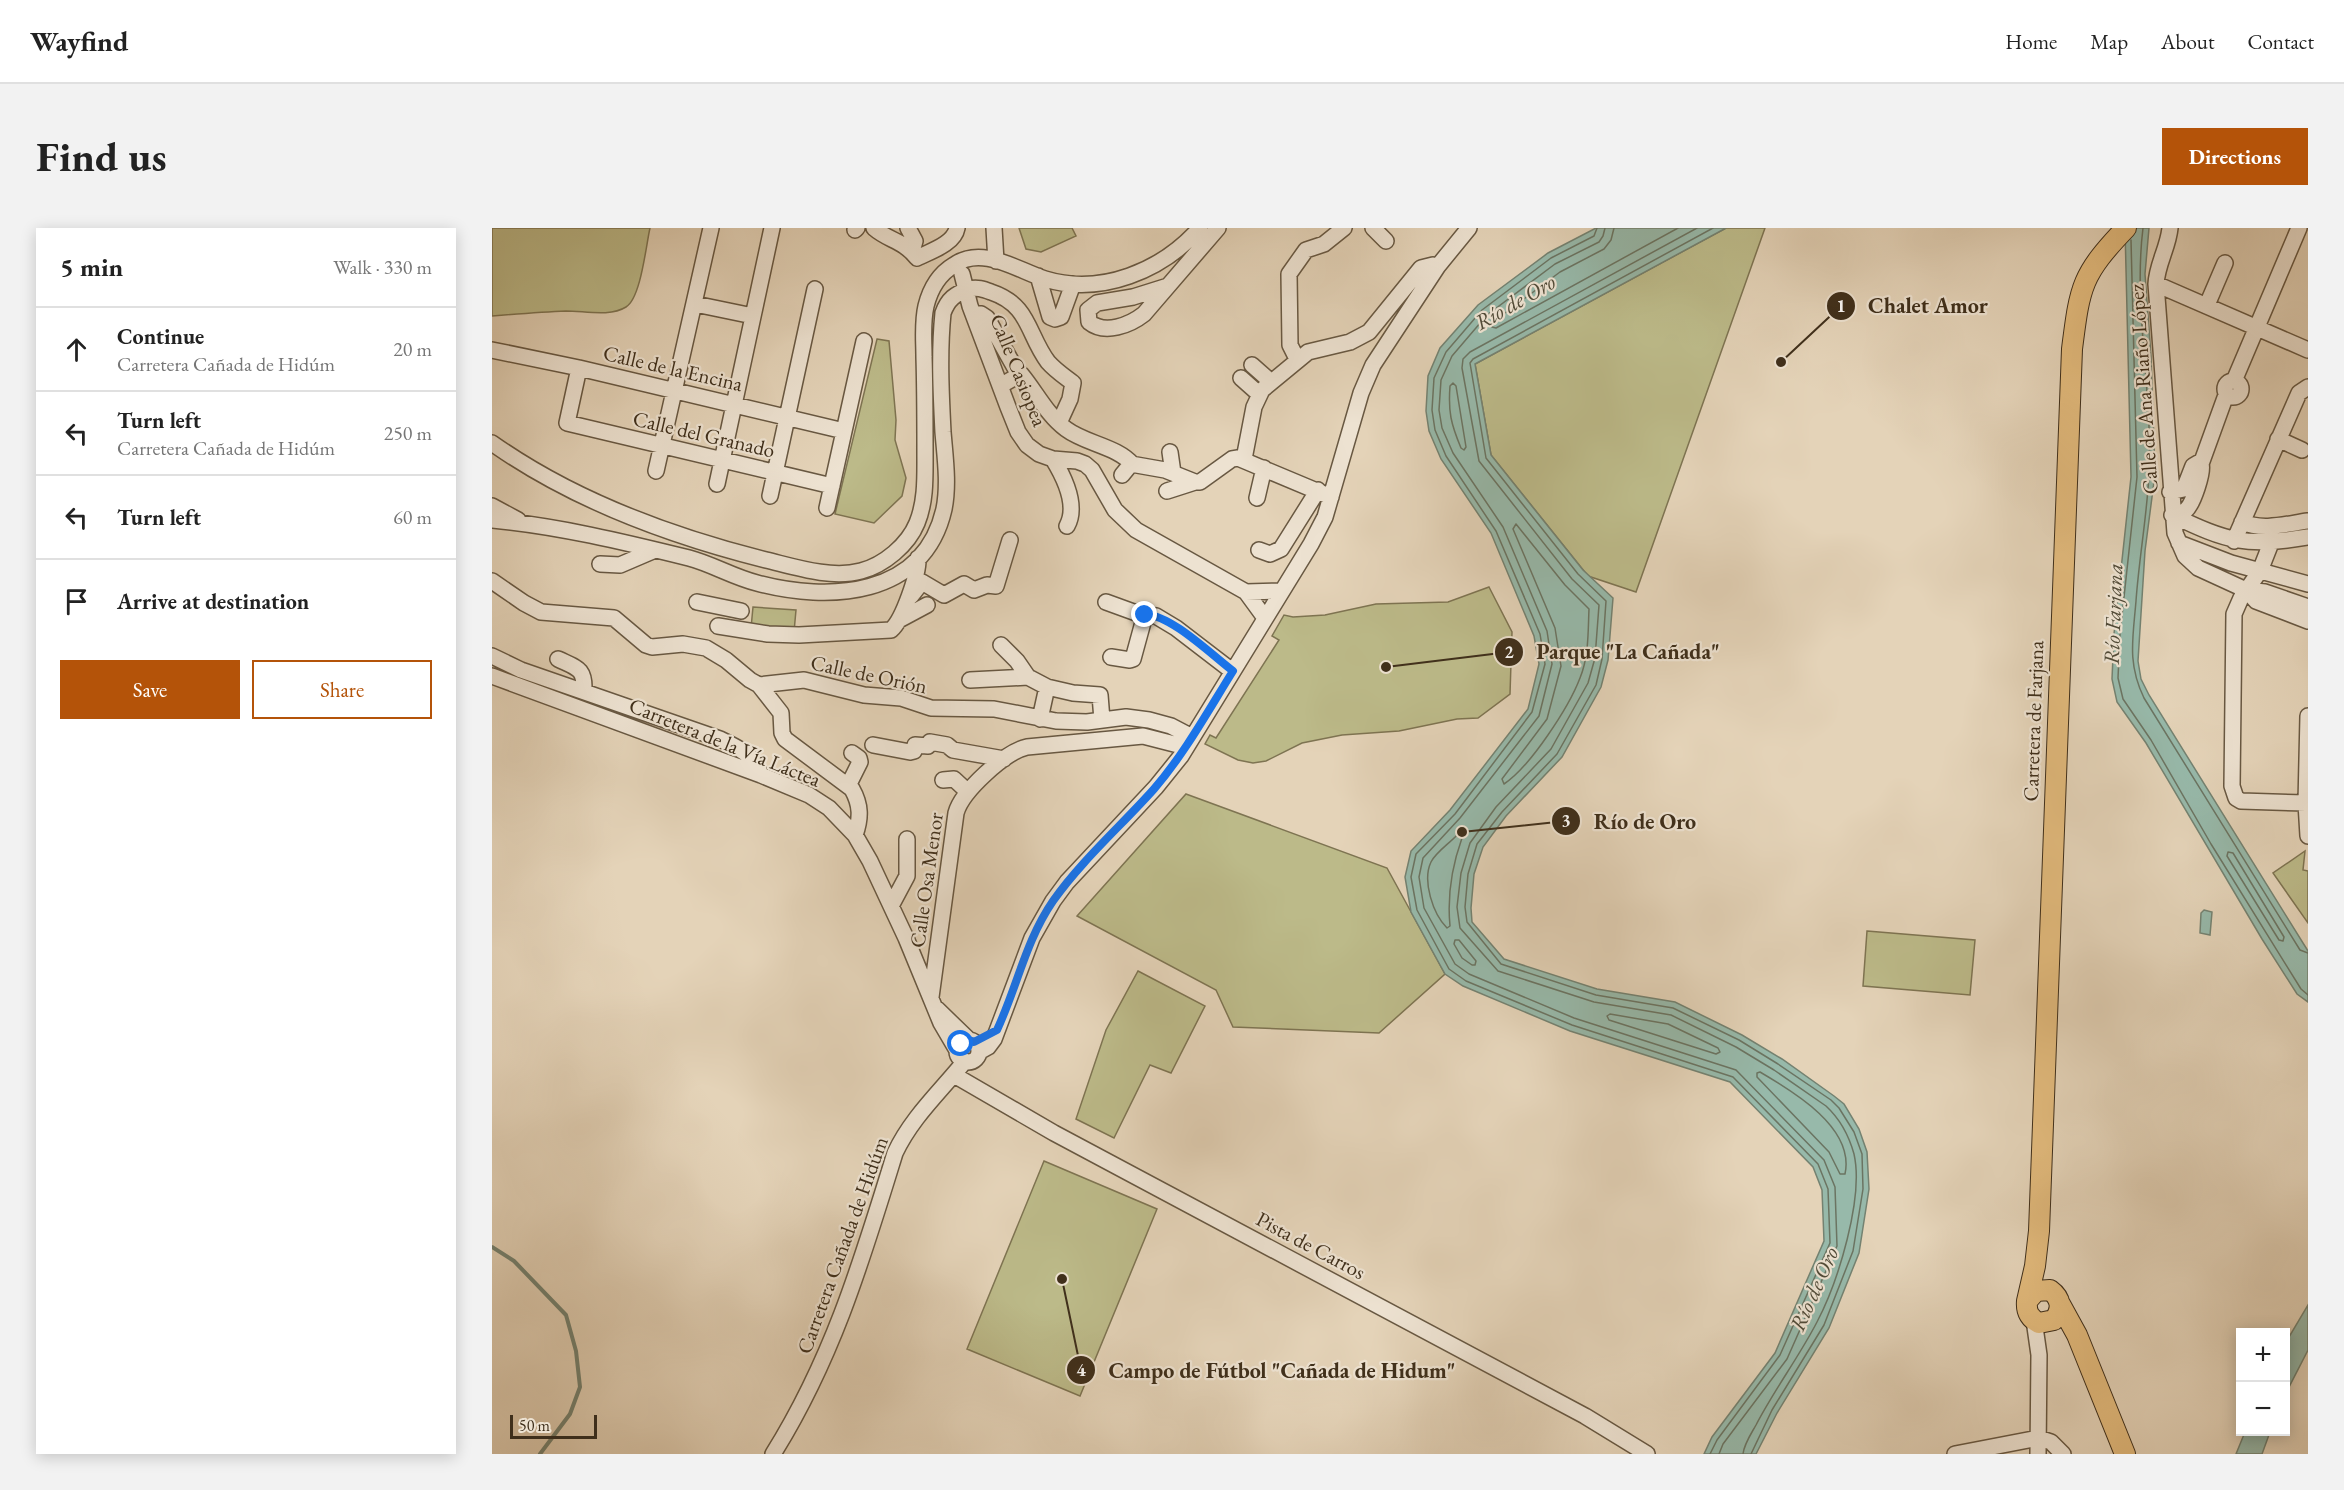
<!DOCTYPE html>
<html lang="en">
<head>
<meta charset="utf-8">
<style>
	:root { --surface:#fff; --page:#f2f2f2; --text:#222; --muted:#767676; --line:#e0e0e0; --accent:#b45309 }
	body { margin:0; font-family:"EB Garamond",serif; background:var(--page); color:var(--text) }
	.controls { position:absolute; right:18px; bottom:18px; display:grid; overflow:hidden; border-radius:0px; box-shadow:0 3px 15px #0003 }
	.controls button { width:54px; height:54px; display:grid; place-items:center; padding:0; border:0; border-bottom:2px solid var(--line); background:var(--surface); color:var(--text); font:30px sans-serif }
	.scale { position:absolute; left:18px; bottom:15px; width:87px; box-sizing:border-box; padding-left:6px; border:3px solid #3f2f1b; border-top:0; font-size:16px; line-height:21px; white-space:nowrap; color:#3f2f1b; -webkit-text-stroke:4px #ede2d1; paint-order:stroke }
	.stop { position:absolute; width:18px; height:18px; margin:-14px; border:4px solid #1a73e8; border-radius:50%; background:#fff }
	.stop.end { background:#1a73e8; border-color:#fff; box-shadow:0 2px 6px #0008 }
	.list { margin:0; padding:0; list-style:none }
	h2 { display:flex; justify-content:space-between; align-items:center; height:78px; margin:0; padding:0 24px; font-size:26px }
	h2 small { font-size:20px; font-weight:400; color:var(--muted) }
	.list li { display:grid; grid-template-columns:39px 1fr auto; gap:18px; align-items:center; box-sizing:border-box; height:84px; padding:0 24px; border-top:2px solid var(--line) }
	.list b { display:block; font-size:22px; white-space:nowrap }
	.list p { margin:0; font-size:20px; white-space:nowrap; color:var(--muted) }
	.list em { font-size:20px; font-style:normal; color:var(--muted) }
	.actions { display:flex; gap:12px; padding:18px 24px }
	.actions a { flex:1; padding:14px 0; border:2px solid var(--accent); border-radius:0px; text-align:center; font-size:21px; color:var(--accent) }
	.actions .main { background:var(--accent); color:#fff }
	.icon { flex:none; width:33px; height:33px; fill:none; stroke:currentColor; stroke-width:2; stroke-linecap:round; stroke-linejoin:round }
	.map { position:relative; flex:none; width:1816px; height:1226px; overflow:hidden; border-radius:0px }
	header { display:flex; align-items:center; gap:36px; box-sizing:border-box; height:84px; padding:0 30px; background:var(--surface); border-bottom:2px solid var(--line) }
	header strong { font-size:28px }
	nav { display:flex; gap:33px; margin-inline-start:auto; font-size:21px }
	.intro { display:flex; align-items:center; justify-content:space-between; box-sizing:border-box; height:144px; padding:0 36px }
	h1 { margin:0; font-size:42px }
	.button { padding:15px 27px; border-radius:0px; background:var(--accent); color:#fff; font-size:21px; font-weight:700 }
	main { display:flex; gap:36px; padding:0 36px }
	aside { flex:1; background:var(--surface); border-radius:0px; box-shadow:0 3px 15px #0003 }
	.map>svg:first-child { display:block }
	.green { fill:#bcba89; stroke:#7e7452; stroke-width:1.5 }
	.water { fill:#97b9aa; stroke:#748271; stroke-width:1.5 }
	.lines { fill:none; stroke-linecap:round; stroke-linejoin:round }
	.shore { stroke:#6b7462; stroke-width:1.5 }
	.stream { stroke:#748271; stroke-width:4 }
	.minor-casing { stroke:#685842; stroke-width:18 }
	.major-casing { stroke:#3f2f1b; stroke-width:22 }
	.minor { stroke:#ede2d1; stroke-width:15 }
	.major { stroke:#e2ba7c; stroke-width:20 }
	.route { stroke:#1a73e8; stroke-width:8 }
	.labels { text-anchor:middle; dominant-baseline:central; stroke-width:4.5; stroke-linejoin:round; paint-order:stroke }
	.street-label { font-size:21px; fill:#3f2f1b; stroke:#ede2d1 }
	.water-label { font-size:22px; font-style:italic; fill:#514b38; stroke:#ede2d1 }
	.leader { fill:none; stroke:#3f2f1b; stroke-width:2 }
	.callout-dot { fill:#3f2f1b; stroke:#ede2d1; stroke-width:2 }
	.mark-label { font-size:18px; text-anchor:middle; font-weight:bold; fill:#fff }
	.callout-label { font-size:22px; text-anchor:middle; font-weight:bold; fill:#3f2f1b; stroke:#ede2d1; stroke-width:4.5; stroke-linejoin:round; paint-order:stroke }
</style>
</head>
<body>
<header>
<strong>Wayfind</strong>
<nav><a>Home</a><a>Map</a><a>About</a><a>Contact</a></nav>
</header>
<div class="intro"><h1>Find us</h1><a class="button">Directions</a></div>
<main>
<aside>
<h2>5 min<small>Walk · 330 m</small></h2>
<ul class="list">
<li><svg class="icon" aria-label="ahead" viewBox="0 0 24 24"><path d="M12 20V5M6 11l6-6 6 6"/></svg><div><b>Continue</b><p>Carretera Cañada de Hidúm</p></div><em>20 m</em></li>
<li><svg class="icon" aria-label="left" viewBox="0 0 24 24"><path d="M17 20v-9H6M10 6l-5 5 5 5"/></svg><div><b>Turn left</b><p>Carretera Cañada de Hidúm</p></div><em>250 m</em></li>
<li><svg class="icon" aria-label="left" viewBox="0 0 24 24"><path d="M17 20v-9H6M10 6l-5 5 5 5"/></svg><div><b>Turn left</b></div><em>60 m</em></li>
<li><svg class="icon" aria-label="arrive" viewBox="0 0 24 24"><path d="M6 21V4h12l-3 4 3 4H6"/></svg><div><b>Arrive at destination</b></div></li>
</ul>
<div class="actions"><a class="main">Save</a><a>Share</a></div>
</aside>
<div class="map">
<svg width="1816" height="1226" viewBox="0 0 1816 1226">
	<rect width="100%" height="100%" fill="#e4d3b8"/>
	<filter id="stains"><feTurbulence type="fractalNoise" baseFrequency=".00333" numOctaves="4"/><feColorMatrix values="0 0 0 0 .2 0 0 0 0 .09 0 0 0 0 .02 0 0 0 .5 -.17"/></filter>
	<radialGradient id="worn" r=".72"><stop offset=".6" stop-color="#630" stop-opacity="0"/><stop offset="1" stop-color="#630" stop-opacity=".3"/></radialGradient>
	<path class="green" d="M 0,0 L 158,0 C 154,17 149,70 134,79 C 118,89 93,83 74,83 C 50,84 25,86 0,88 Z
		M 527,0 L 580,0 L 584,8 L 549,24 L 534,21 Z
		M 1234,0 L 1273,0 L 1144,364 L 1096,348 L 999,227 L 983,136 Z
		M 385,111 L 397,113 L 404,192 L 403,212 L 414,250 L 410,268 L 382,295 L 343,286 Z
		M 997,359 L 1020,404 L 1018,466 L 986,490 L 965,491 L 907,503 L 850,507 L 810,515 L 774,533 L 761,535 L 746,532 L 713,516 L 718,507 L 724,510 L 787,412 L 780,408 L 792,387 L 801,389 L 833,387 L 884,376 L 956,374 Z
		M 261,379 L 304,382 L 302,404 L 259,400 Z
		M 694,566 L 895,640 L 953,746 L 887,805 L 741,799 L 724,762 L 585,688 Z
		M 1813,623 L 1811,642 L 1816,643 L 1816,695 L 1781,645 Z
		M 1375,703 L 1483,712 L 1478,767 L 1371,758 Z
		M 646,743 L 713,778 L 679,845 L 658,837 L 622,910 L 584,891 L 614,802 Z
		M 552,933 L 665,981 L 588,1168 L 475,1121 Z"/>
	<path class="water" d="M 1104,0 L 1234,0 L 983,136 L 999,227 L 1091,342 L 1121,370 L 1116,432 L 1109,459 L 1070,529 L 1014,588 L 991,619 L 982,646 L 979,680 L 980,694 L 1012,731 L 1105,761 L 1183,774 L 1250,807 L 1290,831 L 1342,868 L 1352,876 L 1367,901 L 1375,924 L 1377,961 L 1367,1025 L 1337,1100 L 1285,1185 L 1264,1226 L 1212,1226 L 1220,1209 L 1283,1125 L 1332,1013 L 1330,962 L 1321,939 L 1238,854 L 1078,803 L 971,758 L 953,746 L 919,684 L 913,649 L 919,623 L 958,582 L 1036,481 L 1047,436 L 1042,408 L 999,305 L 949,231 L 937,203 L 934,183 L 936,148 L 948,120 L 986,77 L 1056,25 Z
		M 1633,0 L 1657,0 L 1653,46 L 1659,128 L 1663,246 L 1653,323 L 1646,433 L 1649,451 L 1657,467 L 1816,723 L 1816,774 L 1805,766 L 1770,711 L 1654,515 L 1625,474 L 1620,451 L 1622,406 L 1639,249 Z
		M 1712,682 L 1720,684 L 1718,707 L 1708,705 L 1709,685 Z
		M 1816,1077 L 1816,1122 L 1794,1165 L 1794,1114 Z
		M 1753,1204 L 1778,1204 L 1770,1226 L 1744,1226 Z"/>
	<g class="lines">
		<path class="shore" d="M 1105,0 L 1102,8 L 1059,30 L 990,82 L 954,124 L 942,150 L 940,182 L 943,202 L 954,228 L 1004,303 L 1048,406 L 1053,436 L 1040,484 L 963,586 L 924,626 L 919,649 L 925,682 L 957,741 L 974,753 L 1080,797 L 1241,849 L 1326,936 L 1336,961 L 1338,1015 L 1288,1127 L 1225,1212 L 1218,1226
			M 1113,0 L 1111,8 L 1107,14 L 1063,36 L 995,87 L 960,128 L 949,152 L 947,182 L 950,200 L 961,225 L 1011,299 L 1055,403 L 1060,436 L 1047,488 L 968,590 L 931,630 L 927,649 L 932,680 L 963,736 L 977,746 L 1082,790 L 1244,842 L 1332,932 L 1343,959 L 1345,1018 L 1295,1131 L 1231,1216 L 1227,1226
			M 1122,0 L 1119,12 L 1112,21 L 1068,44 L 1001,94 L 1000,99 L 1004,100 L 1186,0
			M 1205,0 L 978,124 L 971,131 L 970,140 L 987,233 L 1080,351 L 1107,377 L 1103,430 L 1096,455 L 1059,521 L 1004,579 L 978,615 L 969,645 L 965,679 L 968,700 L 1006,743 L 1102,774 L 1179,787 L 1244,819 L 1282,842 L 1334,878 C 1347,890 1357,908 1362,926 C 1372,970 1346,1054 1325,1094 C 1307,1129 1282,1162 1264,1197 C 1259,1206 1252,1216 1251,1226
			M 1221,0 L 981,131 L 978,135 L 994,230 L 1086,346 L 1114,373 L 1110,431 L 1104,457 L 1065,526 L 1010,584 L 985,616 L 976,646 L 973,679 L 975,694 L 1009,736 L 1104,767 L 1181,780 L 1247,812 L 1286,836 L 1339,872 L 1347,880 L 1362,904 L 1370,926 L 1371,961 L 1361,1023 L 1332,1097 L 1280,1182 L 1259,1226
			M 1651,0 C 1641,81 1661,164 1657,246 C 1655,288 1647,330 1644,373 C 1641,410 1635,435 1652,470 L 1808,722 L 1816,725
			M 1639,12 L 1645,249 L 1628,406 L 1626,450 L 1631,471 L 1659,512 L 1719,616 L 1809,761 L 1816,767
			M 961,155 L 964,158 L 974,219 L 972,222 L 969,220 C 959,196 956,184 958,158 Z
			M 1024,296 L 1073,357 L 1097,381 C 1096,403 1097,428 1088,450 C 1077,479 1038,539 1012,556 L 1010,551 L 1055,491 L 1069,438 L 1063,400 L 1021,301 Z
			M 969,606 L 970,610 C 960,638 955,667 958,698 L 955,700 C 941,686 930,653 939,634 C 944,624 958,615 965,607 Z
			M 1736,624 L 1741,625 L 1792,709 L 1791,713 L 1787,712 L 1782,704 L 1735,628 Z
			M 963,712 L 967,712 L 984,733 L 983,737 L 980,737 L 970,730 L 962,716 Z
			M 1118,786 L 1176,796 L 1226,820 L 1228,824 L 1224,826 L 1117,792 L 1115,788 Z
			M 1268,844 C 1302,864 1363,900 1353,946 L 1348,946 L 1337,924 L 1265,849 L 1265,845 Z"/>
		<path class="stream" d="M 0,1019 L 22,1033 L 74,1087 L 84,1123 L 88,1159 L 78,1186 L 48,1226"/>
		<g class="minor-casing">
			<path id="minor" d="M 382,0 C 397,13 411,12 425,30 C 439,23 462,16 465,0
				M 416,0 L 423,13 L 420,23
				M 502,0 L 504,33
				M 881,0 L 894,13
				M 1678,0 C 1676,20 1665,36 1664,56 L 1683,305 L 1693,328 L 1706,340 L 1754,362 L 1773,364 L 1816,379
				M 363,2 L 365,0
				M 470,46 L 478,78 L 516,179 L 526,204 L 535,217 L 547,226 L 561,231 L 585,233 L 593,236 L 600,242 L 623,282 L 644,302 L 754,364 L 773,390
				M 546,48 L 558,89 L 563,91 L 569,89 L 581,56
				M 1664,56 L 1816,122
				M 676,58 L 641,69 L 605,75 L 596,82 L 597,94 C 613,107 638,97 652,86 L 726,0
				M 203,76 L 261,88
				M 1715,77 L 1733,35
				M 481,85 L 489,86 L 495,90 L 527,147
				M 0,122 L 87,140 L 352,203
				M 805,131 L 798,117 L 797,46 L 814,22 L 832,16 L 852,0
				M 760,137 L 778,153
				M 87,140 L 75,195 L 340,258
				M 749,150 L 767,166
				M1733 161a8 8 0 1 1 16 0a8 8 0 1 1-16 0Z
				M 1742,153 L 1807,0
				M 508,158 L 529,146 C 544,164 555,187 574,201 C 594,216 625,218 641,237
				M 1786,211 L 1810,222
				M 0,215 C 82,273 178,308 274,332 C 303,339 339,351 369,343 C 392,337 416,317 425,295 C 434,273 433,249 433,225 C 433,193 433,161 432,129 C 432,112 430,95 434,78 C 438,62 447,46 462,37 C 490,17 525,42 553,51 C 609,68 670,43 708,0
				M 678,224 L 681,245
				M 561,231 C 572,249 586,278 575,298
				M 752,231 L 762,179 L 770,162 L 816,124 L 858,114 L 877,104 L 929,40 L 941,37 L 946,38
				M 1709,236 L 1734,167
				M 164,243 L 219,0
				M 630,247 L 639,236 L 673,242 L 703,254 L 708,254 L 740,231 L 746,230 L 839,269
				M 225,256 L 280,0
				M 675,263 L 703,254
				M 1678,264 L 1692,261 L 1701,238 L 1706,235 L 1709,236 C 1712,243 1701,276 1694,282 C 1690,285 1684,286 1680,287
				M 278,268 L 323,61
				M 765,270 L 772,240
				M 0,278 L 26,292
				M 335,280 L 372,113
				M 1680,287 C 1736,314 1754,319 1816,309
				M 0,292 C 66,298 132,314 197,330 C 220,336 241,349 265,355 C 336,374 432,370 452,281 C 457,256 453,229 451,204 C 449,165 447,124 451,85 C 456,71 463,66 477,61 C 485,59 491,61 499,64 C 538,77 535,106 556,134 C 564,143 572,148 581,155 L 578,171 L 567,195
				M 1750,294 C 1771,303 1794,296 1816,293
				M 1742,313 L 1807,165 L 1816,159
				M 1687,315 L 1739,335 L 1816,356
				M 1779,315 L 1768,343 L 1749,370 L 1742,386 L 1740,558 L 1744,570 L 1749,573 L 1814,575
				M 767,322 L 778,326 L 789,321 L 826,262
				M 108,336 L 128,337 L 163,322
				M 0,353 L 32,375 L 49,384 L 122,390 L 154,417 L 160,419 L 191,416 L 214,420 L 234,432 L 258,452 L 267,457 L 312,452 L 372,467 L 409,470 L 439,480 L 502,481 L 564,493 L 595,494 L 634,489 L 657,492 L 679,498 L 700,509
				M 1754,362 L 1764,373 L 1816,393
				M 754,364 L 790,363
				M 419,368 L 430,354 L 452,367 L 472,356 L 482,362 L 495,357 L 504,358 L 518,312
				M 205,374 L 249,383
				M 614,374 L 647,386 L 664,388 L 684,400 L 740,443
				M 407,392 L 435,377
				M 226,398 L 276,406 L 307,407 L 399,402 C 411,392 427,345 426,330
				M 509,417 L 525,433 L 536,449 L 555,459 L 581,465 L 608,467 L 610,492
				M 0,428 L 29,442 L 228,511 C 247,520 262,527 269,547
				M 619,429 L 638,432 L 641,431 L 653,387
				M 66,431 C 85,440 93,440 92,463
				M 0,448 L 269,547 L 317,567 L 337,580 L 363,607 L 378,633 L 414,710 L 449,795 L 466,824
				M 478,452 L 536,449
				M 267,457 L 289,485 L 290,505 L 293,511 L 360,561 C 369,577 369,590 363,607
				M 1816,488 L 1814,575 L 1816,608
				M 548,491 L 555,459
				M 381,517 L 418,524 L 422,523 L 423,517 L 436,518 L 438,514 L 455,517 L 461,522 L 512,531
				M 451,552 L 462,551 L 476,564
				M 356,558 L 368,534 L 367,530 L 360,525
				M 399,678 L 415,648 L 415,611
				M 439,769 L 464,585 C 470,563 513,524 535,519 L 651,508 L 694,519
				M 445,781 L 477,812
				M465 823a11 11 0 1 1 22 0a11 11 0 1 1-22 0Z
				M 487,824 L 496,819 L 502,811 L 540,710 L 561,673 L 575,654 L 664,559 L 689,528 L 819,316 L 833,289 L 869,165 L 881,137 L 946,38 L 977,0
				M 462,847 L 562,905 L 1093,1188 L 1155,1226
				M 1542,1092 L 1547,1127 L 1546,1226
				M 281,1226 C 341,1130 370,1032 403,925 C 420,889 448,864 473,833
				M 1463,1226 L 1547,1210 L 1559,1214 L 1571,1226"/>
		</g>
		<g class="major-casing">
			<path id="major" d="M 1535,1073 L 1544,1063 L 1558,1062 C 1569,1070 1571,1081 1562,1092 L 1547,1095 C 1537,1090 1534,1084 1535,1073 L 1543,1038 L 1547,1003 L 1580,121 C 1588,58 1589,47 1634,0
				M 1568,1076 L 1585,1107 L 1633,1226"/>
		</g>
		<use href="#minor" class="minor"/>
		<use href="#major" class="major"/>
	</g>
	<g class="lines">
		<path class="route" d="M 469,816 L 477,812 L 482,814 L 505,802 C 525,759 534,712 561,673 C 590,632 629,598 662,561 C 693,525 716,483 741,443 C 721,428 677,385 653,387"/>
	</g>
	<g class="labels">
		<g class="street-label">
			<text transform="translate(181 140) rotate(13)">Calle de la Encina</text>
			<text transform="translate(527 142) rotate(68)">Calle Casiopea</text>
			<text transform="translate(1651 161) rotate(-94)">Calle de Ana Riaño López</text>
			<text transform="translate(212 206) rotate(13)">Calle del Granado</text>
			<text transform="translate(377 446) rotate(12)">Calle de Orión</text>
			<text transform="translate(1541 493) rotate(-88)">Carretera de Farjana</text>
			<text transform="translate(233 514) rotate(22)">Carretera de la Vía Láctea</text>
			<text transform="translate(434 652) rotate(-82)">Calle Osa Menor</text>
			<text transform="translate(350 1017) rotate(-70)">Carretera Cañada de Hidúm</text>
			<text transform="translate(819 1017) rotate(28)">Pista de Carros</text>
		</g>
		<g class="water-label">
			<text transform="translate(1023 74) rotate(-30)">Río de Oro</text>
			<text transform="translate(1621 386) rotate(-88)">Río Farjana</text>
			<text transform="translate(1322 1061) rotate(-66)">Río de Oro</text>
		</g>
	</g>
	<path class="leader" d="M1289 134L1349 78M894 439L1017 424M970 604L1074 593M570 1051L589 1142"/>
	<g class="callout-dot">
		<circle cx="1289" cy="134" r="6"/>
		<circle cx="894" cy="439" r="6"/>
		<circle cx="970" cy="604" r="6"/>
		<circle cx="570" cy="1051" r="6"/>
		<circle cx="1349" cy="78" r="15"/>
		<circle cx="1017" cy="424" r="15"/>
		<circle cx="1074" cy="593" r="15"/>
		<circle cx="589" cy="1142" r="15"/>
	</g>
	<g class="mark-label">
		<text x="1349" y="84">1</text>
		<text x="1017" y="430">2</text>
		<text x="1074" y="599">3</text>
		<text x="589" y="1148">4</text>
	</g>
	<g class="callout-label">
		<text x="1436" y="85">Chalet Amor</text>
		<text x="1136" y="431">Parque "La Cañada"</text>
		<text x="1153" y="601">Río de Oro</text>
		<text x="790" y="1150">Campo de Fútbol "Cañada de Hidum"</text>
	</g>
	<rect width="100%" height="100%" filter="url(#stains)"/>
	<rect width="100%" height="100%" fill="url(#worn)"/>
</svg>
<div class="controls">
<button>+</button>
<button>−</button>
</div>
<div class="scale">50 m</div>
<div class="stop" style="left:469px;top:816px"></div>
<div class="stop end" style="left:653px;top:387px"></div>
</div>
</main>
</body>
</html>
